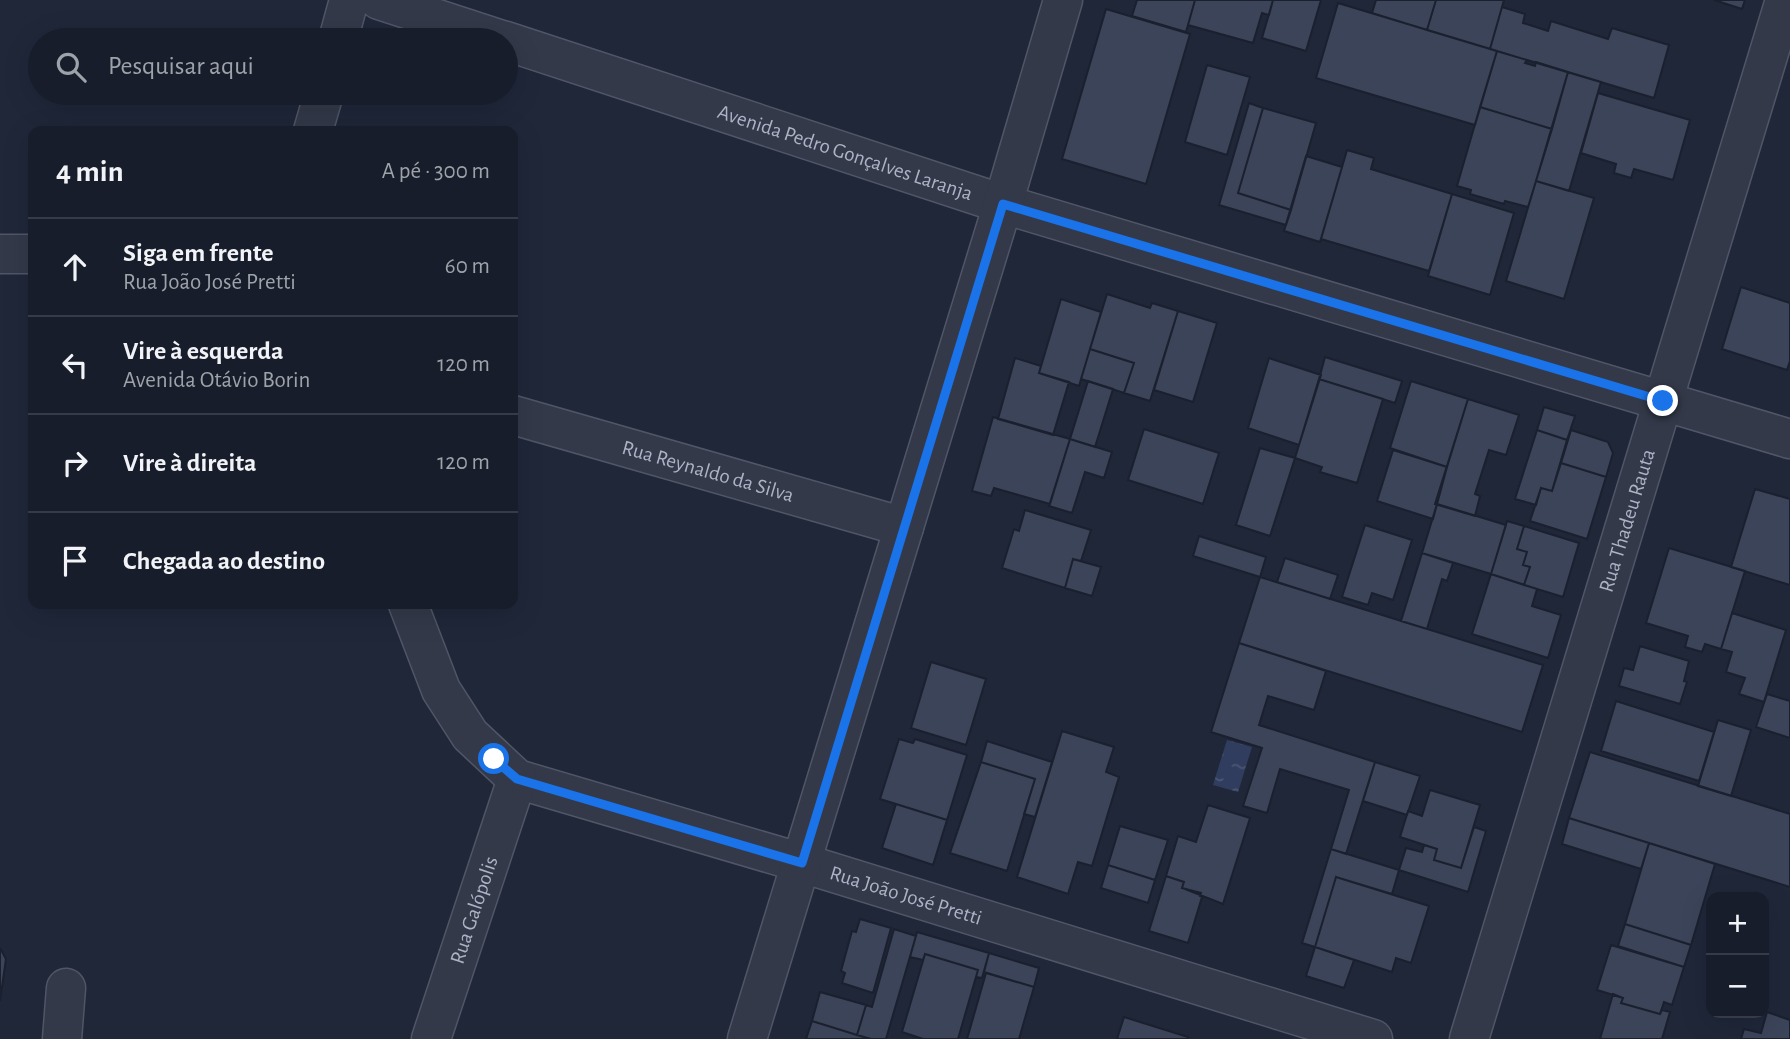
<!DOCTYPE html>
<html lang="pt">
<head>
<meta charset="utf-8">
<style>
	:root { --surface:#171d2b; --page:#242a37; --text:#f1f3f6; --muted:#9ea2a9; --line:#363b47 }
	body { margin:0; font-family:"Alegreya Sans",sans-serif; background:var(--page); color:var(--text) }
	.controls { position:absolute; right:21px; bottom:21px; display:grid; overflow:hidden; border-radius:14px; box-shadow:0 7px 28px #0002 }
	.controls button { width:63px; height:63px; display:grid; place-items:center; padding:0; border:0; border-bottom:2px solid var(--line); background:var(--surface); color:var(--text); font:35px sans-serif }
	.stop { position:absolute; width:21px; height:21px; margin:-16px; border:5px solid #1a73e8; border-radius:50%; background:#fff }
	.stop.end { background:#1a73e8; border-color:#fff; box-shadow:0 2px 7px #0008 }
	.list { margin:0; padding:0; list-style:none }
	h2 { display:flex; justify-content:space-between; align-items:center; height:91px; margin:0; padding:0 28px; font-size:30px }
	h2 small { font-size:23px; font-weight:400; color:var(--muted) }
	.list li { display:grid; grid-template-columns:46px 1fr auto; gap:21px; align-items:center; box-sizing:border-box; height:98px; padding:0 28px; border-top:2px solid var(--line) }
	.list b { display:block; font-size:26px; white-space:nowrap }
	.list p { margin:0; font-size:23px; white-space:nowrap; color:var(--muted) }
	.list em { font-size:23px; font-style:normal; color:var(--muted) }
	.icon { flex:none; width:38px; height:38px; fill:none; stroke:currentColor; stroke-width:2; stroke-linecap:round; stroke-linejoin:round }
	.map { position:relative; flex:none; width:1790px; height:1039px; overflow:hidden }
	.search { position:absolute; background:var(--surface); box-shadow:0 7px 28px #0002; left:28px; top:28px; width:490px; height:77px; display:flex; align-items:center; gap:18px; box-sizing:border-box; padding:0 24px; border-radius:38px; color:var(--muted); font-size:26px }
	.panel { position:absolute; background:var(--surface); box-shadow:0 7px 28px #0002; left:28px; top:126px; width:490px; height:483px; border-radius:14px }
	.map>svg:first-child { display:block }
	.water { fill:url(#water-ripples) }
	.building { fill:#3b4459; stroke:#1b202f; stroke-width:2 }
	.lines { fill:none; stroke-linecap:round; stroke-linejoin:round }
	.minor-casing { stroke:#505667; stroke-width:41 }
	.minor { stroke:#333949; stroke-width:38 }
	.route { stroke:#1a73e8; stroke-width:9 }
	.labels { text-anchor:middle; dominant-baseline:central; stroke-width:7; stroke-linejoin:round; paint-order:stroke }
	.street-label { font-size:21px; fill:#adb3c6; stroke:#191e2d }
</style>
</head>
<body>
<div class="map">
<svg width="1790" height="1039" viewBox="0 0 1790 1039">
	<defs>
		<pattern id="water-ripples" width="26" height="14" patternUnits="userSpaceOnUse" patternTransform="scale(1.75)"><rect width="26" height="14" fill="#303d5f"/><path d="M2 4q2-2 4 0t4 0M15 11q2-2 4 0t4 0" fill="none" stroke="#4b5774"/></pattern>
	</defs>
	<rect width="100%" height="100%" fill="#1f2739"/>
	<path class="water" d="M 1227,740 L 1252,747 L 1238,792 L 1213,785 Z"/>
	<path class="building" d="M 1137,0 L 1195,0 L 1186,32 L 1132,16 Z
		M 1195,0 L 1273,0 L 1269,15 L 1262,13 L 1253,43 L 1188,25 Z
		M 1273,0 L 1321,0 L 1306,51 L 1262,38 Z
		M 1376,0 L 1436,0 L 1427,30 L 1372,13 Z
		M 1436,0 L 1504,0 L 1490,49 L 1427,30 Z
		M 1714,0 L 1745,0 L 1742,9 Z
		M 1338,3 L 1497,51 L 1475,125 L 1316,78 Z
		M 1502,7 L 1525,14 L 1523,23 L 1548,31 L 1551,21 L 1608,39 L 1612,28 L 1669,45 L 1654,98 L 1490,49 Z
		M 1106,9 L 1190,34 L 1146,184 L 1062,159 Z
		M 1497,51 L 1527,60 L 1525,63 L 1535,66 L 1536,62 L 1568,72 L 1552,129 L 1480,107 Z
		M 1207,65 L 1250,77 L 1227,155 L 1185,142 Z
		M 1568,72 L 1601,82 L 1569,191 L 1536,181 Z
		M 1598,93 L 1690,120 L 1673,180 L 1634,169 L 1631,178 L 1614,173 L 1616,164 L 1581,153 Z
		M 1249,103 L 1263,108 L 1238,193 L 1291,210 L 1286,225 L 1219,205 Z
		M 1480,107 L 1552,129 L 1528,207 L 1505,201 L 1504,204 L 1470,194 L 1471,190 L 1457,186 Z
		M 1263,108 L 1316,123 L 1291,210 L 1238,193 Z
		M 1347,150 L 1374,158 L 1371,169 L 1452,194 L 1429,271 L 1321,239 Z
		M 1306,156 L 1342,167 L 1320,242 L 1284,231 Z
		M 1536,181 L 1594,198 L 1564,299 L 1506,281 Z
		M 1452,194 L 1514,213 L 1490,295 L 1428,276 Z
		M 1741,287 L 1790,303 L 1790,361 L 1787,370 L 1722,349 Z
		M 1107,294 L 1150,308 L 1152,303 L 1178,311 L 1150,401 L 1124,393 L 1134,363 L 1090,349 Z
		M 1061,299 L 1101,312 L 1079,386 L 1039,373 Z
		M 1178,311 L 1217,323 L 1193,402 L 1154,390 Z
		M 1090,349 L 1134,363 L 1124,393 L 1081,379 Z
		M 1325,357 L 1402,381 L 1395,403 L 1319,379 Z
		M 1015,358 L 1041,366 L 1039,373 L 1069,382 L 1053,435 L 998,419 Z
		M 1269,358 L 1321,375 L 1299,445 L 1248,428 Z
		M 1319,379 L 1383,399 L 1357,483 L 1320,472 L 1322,467 L 1295,458 Z
		M 1088,381 L 1113,389 L 1095,447 L 1070,439 Z
		M 1411,381 L 1468,399 L 1447,467 L 1390,448 Z
		M 1468,399 L 1519,415 L 1506,455 L 1489,450 L 1475,494 L 1480,496 L 1475,516 L 1435,504 Z
		M 1544,407 L 1575,416 L 1567,440 L 1537,430 Z
		M 993,417 L 1070,439 L 1050,504 L 994,488 L 991,496 L 972,491 Z
		M 1144,429 L 1219,453 L 1203,504 L 1128,480 Z
		M 1537,430 L 1567,440 L 1552,491 L 1541,488 L 1536,505 L 1515,499 Z
		M 1571,430 L 1608,442 L 1613,453 L 1606,477 L 1561,463 Z
		M 1070,439 L 1112,452 L 1104,478 L 1085,472 L 1072,513 L 1049,506 Z
		M 1260,448 L 1295,458 L 1270,536 L 1236,525 Z
		M 1393,450 L 1447,467 L 1433,519 L 1377,501 Z
		M 1561,463 L 1606,477 L 1587,539 L 1530,521 L 1541,488 L 1552,491 Z
		M 1755,489 L 1790,499 L 1790,585 L 1731,567 Z
		M 1437,504 L 1506,525 L 1491,574 L 1422,553 Z
		M 1025,510 L 1091,530 L 1081,561 L 1073,559 L 1065,588 L 1002,568 L 1014,529 L 1019,531 Z
		M 1507,521 L 1524,526 L 1517,549 L 1527,552 L 1523,565 L 1530,567 L 1524,585 L 1491,574 Z
		M 1365,525 L 1412,540 L 1393,600 L 1372,593 L 1368,605 L 1342,597 Z
		M 1524,526 L 1579,543 L 1563,597 L 1524,585 L 1530,567 L 1523,565 L 1527,552 L 1517,549 Z
		M 1199,536 L 1266,557 L 1260,577 L 1193,556 Z
		M 1669,548 L 1745,571 L 1721,649 L 1705,644 L 1702,652 L 1685,647 L 1688,636 L 1646,623 Z
		M 1422,553 L 1453,563 L 1447,581 L 1442,579 L 1427,629 L 1401,621 Z
		M 1285,558 L 1338,575 L 1330,599 L 1277,582 Z
		M 1073,559 L 1101,567 L 1092,596 L 1065,588 Z
		M 1491,574 L 1537,589 L 1532,606 L 1561,615 L 1548,658 L 1472,634 Z
		M 1260,577 L 1543,665 L 1522,732 L 1239,643 Z
		M 1732,613 L 1786,630 L 1764,702 L 1739,694 L 1745,678 L 1726,672 L 1732,652 L 1721,649 Z
		M 1239,643 L 1326,671 L 1314,710 L 1268,696 L 1259,725 L 1375,762 L 1346,854 L 1331,849 L 1349,790 L 1280,769 L 1267,813 L 1243,806 L 1262,748 L 1211,732 Z
		M 1640,646 L 1689,661 L 1684,681 L 1687,682 L 1680,704 L 1619,686 L 1624,668 L 1633,670 Z
		M 931,662 L 986,679 L 966,745 L 911,728 Z
		M 1767,694 L 1790,701 L 1790,738 L 1756,727 Z
		M 1616,701 L 1714,732 L 1699,781 L 1601,751 Z
		M 1718,720 L 1751,730 L 1731,796 L 1698,786 Z
		M 1062,731 L 1114,747 L 1106,772 L 1119,777 L 1092,866 L 1078,862 L 1068,894 L 1017,877 Z
		M 899,739 L 913,743 L 915,739 L 967,755 L 947,820 L 880,799 Z
		M 987,741 L 1052,762 L 1035,817 L 1024,814 L 1035,779 L 981,762 Z
		M 1590,752 L 1790,814 L 1790,887 L 1569,818 Z
		M 981,762 L 1035,779 L 1007,871 L 950,853 Z
		M 1375,762 L 1420,776 L 1407,815 L 1363,801 Z
		M 1430,790 L 1480,805 L 1461,868 L 1434,860 L 1437,849 L 1400,837 L 1408,811 L 1422,816 Z
		M 896,804 L 947,820 L 933,865 L 882,848 Z
		M 1208,805 L 1250,818 L 1223,904 L 1182,888 L 1184,882 L 1166,876 L 1178,836 L 1196,842 Z
		M 1569,818 L 1649,843 L 1641,869 L 1562,844 Z
		M 1120,826 L 1168,840 L 1155,880 L 1108,865 Z
		M 1474,827 L 1486,831 L 1468,892 L 1399,870 L 1406,848 L 1422,852 L 1424,845 L 1437,849 L 1434,860 L 1461,868 Z
		M 1649,843 L 1715,864 L 1691,945 L 1625,924 Z
		M 1331,849 L 1399,870 L 1392,894 L 1336,877 L 1315,947 L 1302,943 Z
		M 1108,865 L 1155,880 L 1148,903 L 1101,888 Z
		M 1166,876 L 1184,882 L 1182,888 L 1201,893 L 1200,896 L 1202,897 L 1188,943 L 1149,931 Z
		M 1336,877 L 1429,906 L 1411,963 L 1396,958 L 1392,972 L 1315,947 Z
		M 860,919 L 891,928 L 873,993 L 842,983 L 845,973 L 841,971 L 852,931 L 856,932 Z
		M 1625,924 L 1691,945 L 1684,967 L 1618,946 Z
		M 894,929 L 916,936 L 886,1039 L 871,1039 L 857,1035 L 866,1005 L 872,1007 Z
		M 917,932 L 989,953 L 982,978 L 976,977 L 978,970 L 925,954 L 923,960 L 910,957 Z
		M 1611,945 L 1684,967 L 1672,1005 L 1664,1002 L 1660,1014 L 1621,1003 L 1623,998 L 1597,990 Z
		M 1315,947 L 1354,960 L 1344,988 L 1306,976 Z
		M 0,948 L 6,959 L 0,1001 Z
		M 989,953 L 1039,968 L 1034,987 L 984,972 Z
		M 925,954 L 978,970 L 958,1039 L 923,1039 L 902,1032 Z
		M 986,973 L 1034,987 L 1019,1039 L 967,1039 Z
		M 820,992 L 866,1005 L 857,1035 L 812,1021 Z
		M 1613,994 L 1623,998 L 1621,1003 L 1660,1014 L 1662,1010 L 1670,1012 L 1662,1039 L 1600,1039 Z
		M 1767,1012 L 1790,1020 L 1790,1039 L 1741,1039 L 1744,1029 L 1761,1033 Z
		M 1124,1017 L 1188,1037 L 1187,1039 L 1117,1039 Z
		M 812,1021 L 857,1035 L 871,1039 L 806,1039 Z"/>
	<g class="lines">
		<g class="minor-casing">
			<g id="minor">
				<path d="M 379,0 L 502,40"/>
				<path d="M 338,40 L 349,0"/>
				<path id="s1" d="M 506,41 L 1003,204 L 1790,439"/>
				<path d="M 313,131 L 324,93"/>
				<path d="M 0,254 L 33,254"/>
				<path id="s2" d="M 513,415 L 904,527"/>
				<path id="s3" d="M 408,604 L 441,690 L 470,735 L 517,779 L 802,863 L 1373,1039"/>
				<path d="M 62,1039 L 66,988"/>
				<path id="s4" d="M 431,1039 L 517,779"/>
				<path d="M 747,1039 L 1003,204 L 1063,0"/>
				<path id="s5" d="M 1469,1039 L 1785,0"/>
			</g>
		</g>
		<use href="#minor" class="minor"/>
	</g>
	<g class="lines">
		<path class="route" d="M 494,759 L 517,779 L 802,863 L 1003,204 L 1663,401"/>
	</g>
	<g class="labels">
		<g class="street-label">
			<text stroke="none"><textPath href="#s1" startOffset="357">Avenida Pedro Gonçalves Laranja</textPath></text>
			<text stroke="none"><textPath href="#s2" startOffset="203">Rua Reynaldo da Silva</textPath></text>
			<text stroke="none"><textPath href="#s5" startOffset="542">Rua Thadeu Rauta</textPath></text>
			<text stroke="none"><textPath href="#s3" startOffset="616">Rua João José Pretti</textPath></text>
			<text stroke="none"><textPath href="#s4" startOffset="136">Rua Galópolis</textPath></text>
		</g>
	</g>
</svg>
<div class="controls">
<button>+</button>
<button>−</button>
</div>
<div class="stop" style="left:494px;top:759px"></div>
<div class="stop end" style="left:1663px;top:401px"></div>
<div class="search"><svg class="icon" aria-label="search" viewBox="0 0 24 24"><circle cx="10" cy="10" r="6"/><path d="M15 15l6 6"/></svg>Pesquisar aqui</div>
<section class="panel">
<h2>4 min<small>A pé · 300 m</small></h2>
<ul class="list">
<li><svg class="icon" aria-label="ahead" viewBox="0 0 24 24"><path d="M12 20V5M6 11l6-6 6 6"/></svg><div><b>Siga em frente</b><p>Rua João José Pretti</p></div><em>60 m</em></li>
<li><svg class="icon" aria-label="left" viewBox="0 0 24 24"><path d="M17 20v-9H6M10 6l-5 5 5 5"/></svg><div><b>Vire à esquerda</b><p>Avenida Otávio Borin</p></div><em>120 m</em></li>
<li><svg class="icon" aria-label="right" viewBox="0 0 24 24"><path d="M7 20v-9h11M14 6l5 5-5 5"/></svg><div><b>Vire à direita</b></div><em>120 m</em></li>
<li><svg class="icon" aria-label="arrive" viewBox="0 0 24 24"><path d="M6 21V4h12l-3 4 3 4H6"/></svg><div><b>Chegada ao destino</b></div></li>
</ul>
</section>
</div>
</body>
</html>
